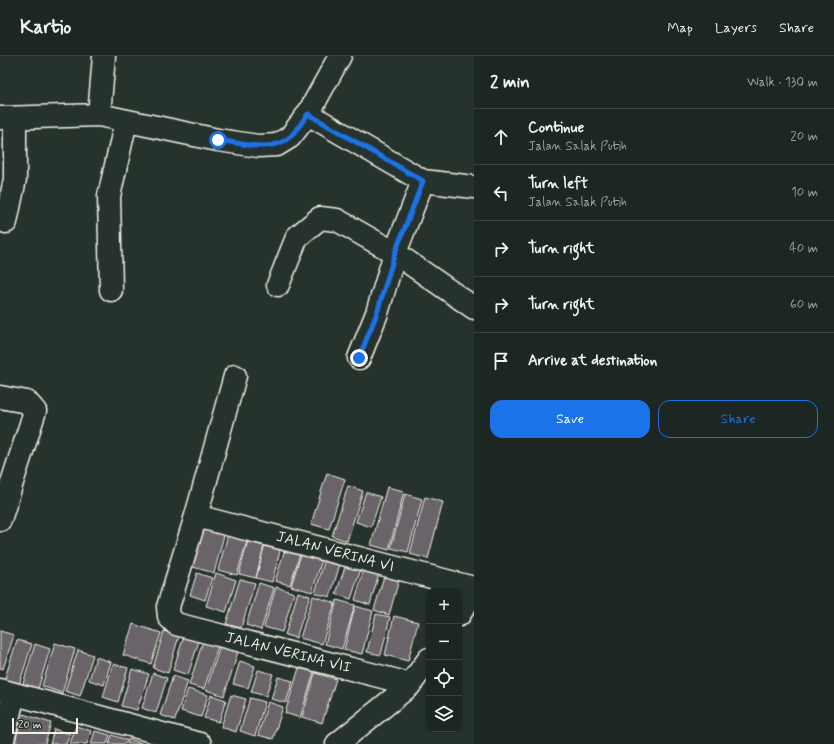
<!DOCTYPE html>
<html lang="en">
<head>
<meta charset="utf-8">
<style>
	:root { --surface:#1c2622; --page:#29322f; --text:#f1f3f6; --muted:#a0a5a5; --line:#3a4340; --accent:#1a73e8 }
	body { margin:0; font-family:Mynerve,sans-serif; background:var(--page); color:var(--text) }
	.controls { position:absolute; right:12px; bottom:12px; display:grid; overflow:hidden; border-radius:8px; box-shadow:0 1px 3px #0004 }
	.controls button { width:36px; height:36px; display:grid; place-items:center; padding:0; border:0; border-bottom:1px solid var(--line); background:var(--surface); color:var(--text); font:20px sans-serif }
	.scale { position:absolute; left:12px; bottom:10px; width:66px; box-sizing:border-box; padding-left:4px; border:2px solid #f4f1e8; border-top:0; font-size:11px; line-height:14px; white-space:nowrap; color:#f4f1e8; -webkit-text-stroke:3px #26332d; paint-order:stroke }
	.stop { position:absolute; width:12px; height:12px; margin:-9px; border:3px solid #1a73e8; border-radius:50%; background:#fff }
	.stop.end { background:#1a73e8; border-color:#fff; box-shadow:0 1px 4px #0008 }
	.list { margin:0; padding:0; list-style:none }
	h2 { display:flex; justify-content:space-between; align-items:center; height:52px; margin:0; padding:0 16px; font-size:17px }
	h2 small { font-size:13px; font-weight:400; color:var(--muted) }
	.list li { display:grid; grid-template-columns:26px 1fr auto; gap:12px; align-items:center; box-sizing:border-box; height:56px; padding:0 16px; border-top:1px solid var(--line) }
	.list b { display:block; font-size:15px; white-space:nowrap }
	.list p { margin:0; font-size:13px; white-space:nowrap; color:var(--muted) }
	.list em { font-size:13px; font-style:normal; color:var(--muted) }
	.actions { display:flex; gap:8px; padding:12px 16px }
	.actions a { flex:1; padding:9px 0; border:1px solid var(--accent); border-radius:12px; text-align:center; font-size:14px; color:var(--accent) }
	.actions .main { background:var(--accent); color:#fff }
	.icon { flex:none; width:22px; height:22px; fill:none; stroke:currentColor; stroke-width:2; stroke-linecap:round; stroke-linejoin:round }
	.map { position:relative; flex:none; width:474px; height:688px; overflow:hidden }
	header { display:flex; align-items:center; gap:24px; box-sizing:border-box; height:56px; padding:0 20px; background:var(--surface); border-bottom:1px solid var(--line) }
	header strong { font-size:19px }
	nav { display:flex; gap:22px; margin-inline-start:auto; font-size:14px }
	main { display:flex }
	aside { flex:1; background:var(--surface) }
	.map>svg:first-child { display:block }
	.building { fill:#6a636b; stroke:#f4f1e8 }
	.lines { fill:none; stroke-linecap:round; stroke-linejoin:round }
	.minor-casing { stroke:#f4f1e8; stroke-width:25 }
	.minor { stroke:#26332d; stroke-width:22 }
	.route { stroke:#1a73e8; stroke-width:5 }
	.labels { text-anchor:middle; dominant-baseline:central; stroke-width:3; stroke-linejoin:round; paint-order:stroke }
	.street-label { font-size:15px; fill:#f4f1e8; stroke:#26332d }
</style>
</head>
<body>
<header>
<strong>Kartio</strong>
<nav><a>Map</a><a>Layers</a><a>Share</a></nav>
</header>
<main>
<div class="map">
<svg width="474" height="688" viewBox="0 0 474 688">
	<rect width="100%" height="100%" fill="#26332d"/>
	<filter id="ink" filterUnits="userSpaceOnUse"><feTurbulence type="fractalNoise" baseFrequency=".025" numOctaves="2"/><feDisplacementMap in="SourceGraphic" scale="8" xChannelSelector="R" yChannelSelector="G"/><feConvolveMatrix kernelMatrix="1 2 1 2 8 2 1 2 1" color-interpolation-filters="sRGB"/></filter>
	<g filter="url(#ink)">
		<path class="building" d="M 327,417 L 345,423 L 329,473 L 311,468 Z
			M 348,430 L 363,435 L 347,485 L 332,480 Z
			M 387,431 L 404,435 L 389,494 L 371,489 Z
			M 366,436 L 381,441 L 371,471 L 356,466 Z
			M 405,438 L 422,443 L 408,496 L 391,492 Z
			M 425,441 L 443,446 L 428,503 L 410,498 Z
			M 198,464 L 226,472 L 214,517 L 186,509 Z
			M 229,475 L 248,481 L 237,519 L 218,514 Z
			M 249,481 L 265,486 L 256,522 L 239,518 Z
			M 265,487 L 281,491 L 272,526 L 256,522 Z
			M 285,493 L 300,498 L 290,529 L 275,525 Z
			M 301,498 L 322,504 L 312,536 L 291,530 Z
			M 325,503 L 340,508 L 330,541 L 315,537 Z
			M 346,508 L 361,513 L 351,543 L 336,538 Z
			M 364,513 L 379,517 L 370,549 L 355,544 Z
			M 197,517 L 212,522 L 205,544 L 190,539 Z
			M 216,517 L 236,524 L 226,556 L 206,550 Z
			M 384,520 L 399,524 L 389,559 L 374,554 Z
			M 240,523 L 255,527 L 241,572 L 226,568 Z
			M 259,527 L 274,532 L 261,574 L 246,569 Z
			M 276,531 L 294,537 L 282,576 L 264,571 Z
			M 298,536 L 310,540 L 296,582 L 285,579 Z
			M 313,540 L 335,547 L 322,588 L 300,582 Z
			M 337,544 L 355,549 L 342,593 L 325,588 Z
			M 355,550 L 373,555 L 362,598 L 344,594 Z
			M 376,558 L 390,561 L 381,599 L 367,596 Z
			M 394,560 L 418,566 L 408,605 L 385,599 Z
			M 133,568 L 161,577 L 151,608 L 123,599 Z
			M 0,575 L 14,579 L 3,613 L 0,612 Z
			M 164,575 L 179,580 L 168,617 L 153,612 Z
			M 184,580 L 199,585 L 188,619 L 173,614 Z
			M 17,584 L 32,588 L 19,629 L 4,625 Z
			M 203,585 L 218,590 L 204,633 L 189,629 Z
			M 55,587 L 75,593 L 62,637 L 42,630 Z
			M 35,588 L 50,593 L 38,633 L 23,628 Z
			M 220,590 L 238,596 L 224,640 L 206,634 Z
			M 78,594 L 93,599 L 80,640 L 65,635 Z
			M 96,601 L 111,606 L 104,629 L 89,624 Z
			M 240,605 L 255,610 L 248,632 L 233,628 Z
			M 113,608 L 128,612 L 118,646 L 103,641 Z
			M 299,612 L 314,616 L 300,662 L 285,657 Z
			M 132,613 L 149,618 L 137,654 L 121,650 Z
			M 258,614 L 273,618 L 266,640 L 251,636 Z
			M 153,617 L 167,622 L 156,657 L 142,652 Z
			M 315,617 L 336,623 L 322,667 L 302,661 Z
			M 173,620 L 188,625 L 175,664 L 160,659 Z
			M 278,621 L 293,625 L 286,647 L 271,643 Z
			M 188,633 L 208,639 L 201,661 L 181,655 Z
			M 211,639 L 226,644 L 219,666 L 204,662 Z
			M 231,639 L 246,643 L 236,676 L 221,671 Z
			M 250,642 L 265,646 L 255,680 L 240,675 Z
			M 268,646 L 283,651 L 273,683 L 258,679 Z
			M 23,658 L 51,667 L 45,688 L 22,688 L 15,686 Z
			M 76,670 L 91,675 L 87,688 L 70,688 Z
			M 54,673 L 70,678 L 66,688 L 50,688 Z
			M 95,675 L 110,679 L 107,688 L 91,688 Z
			M 112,679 L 127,684 L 125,688 L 109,688 Z
			M 129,683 L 144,688 L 127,688 Z"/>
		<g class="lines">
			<g class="minor-casing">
				<path id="minor" d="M 308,58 L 423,125 L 474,131
					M 99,59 L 104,0
					M 0,62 L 99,59 L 218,84 L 258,90 L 277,89 L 290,81 L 308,58 L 340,0
					M 6,166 L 15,123 L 15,62
					M 278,229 L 297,181 L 320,162 L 337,164 L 395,197 L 474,252
					M 111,234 L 109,140 L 126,65
					M 359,302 L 377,257 L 395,197 L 423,125
					M 235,320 L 196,460 L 168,551 L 169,561 L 176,568 L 398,625 L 409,630
					M 0,341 L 27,346 L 35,355 L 0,464
					M 196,460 L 474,532
					M 459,559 L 474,535
					M 0,634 L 200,688
					M 2,688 L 14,638
					M 337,688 L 409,630 L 429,603"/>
			</g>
			<use href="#minor" class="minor"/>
		</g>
	</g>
	<g class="lines" filter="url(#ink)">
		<path class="route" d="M 218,84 C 240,87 272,98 291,80 C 297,74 303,65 308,58 L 423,125 L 395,197 L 377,257 L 359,302"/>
	</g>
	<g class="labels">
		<g class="street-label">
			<text transform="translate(335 496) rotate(15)">JALAN VERINA VI</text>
			<text transform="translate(288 597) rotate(14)">JALAN VERINA VII</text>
		</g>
	</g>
</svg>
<div class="controls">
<button>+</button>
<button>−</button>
<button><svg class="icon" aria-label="locate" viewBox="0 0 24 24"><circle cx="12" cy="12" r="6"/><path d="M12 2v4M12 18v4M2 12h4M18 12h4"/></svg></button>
<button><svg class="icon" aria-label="layers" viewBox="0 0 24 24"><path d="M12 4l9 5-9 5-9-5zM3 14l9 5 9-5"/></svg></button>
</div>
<div class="scale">20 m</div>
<div class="stop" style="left:218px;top:84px"></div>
<div class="stop end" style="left:359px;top:302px"></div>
</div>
<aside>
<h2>2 min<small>Walk · 130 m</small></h2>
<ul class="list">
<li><svg class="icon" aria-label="ahead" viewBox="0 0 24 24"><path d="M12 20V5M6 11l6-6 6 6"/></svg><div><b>Continue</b><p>Jalan Salak Putih</p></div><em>20 m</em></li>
<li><svg class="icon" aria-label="left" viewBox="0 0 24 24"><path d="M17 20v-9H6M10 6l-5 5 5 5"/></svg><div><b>Turn left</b><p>Jalan Salak Putih</p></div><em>10 m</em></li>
<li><svg class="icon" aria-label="right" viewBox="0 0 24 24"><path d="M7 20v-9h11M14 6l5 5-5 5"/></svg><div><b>Turn right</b></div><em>40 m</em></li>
<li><svg class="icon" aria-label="right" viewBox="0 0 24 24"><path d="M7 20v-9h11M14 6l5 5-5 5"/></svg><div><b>Turn right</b></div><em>60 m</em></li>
<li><svg class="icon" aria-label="arrive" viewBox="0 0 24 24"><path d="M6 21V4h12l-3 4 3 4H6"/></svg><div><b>Arrive at destination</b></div></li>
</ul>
<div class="actions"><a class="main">Save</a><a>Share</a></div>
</aside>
</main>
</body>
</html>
